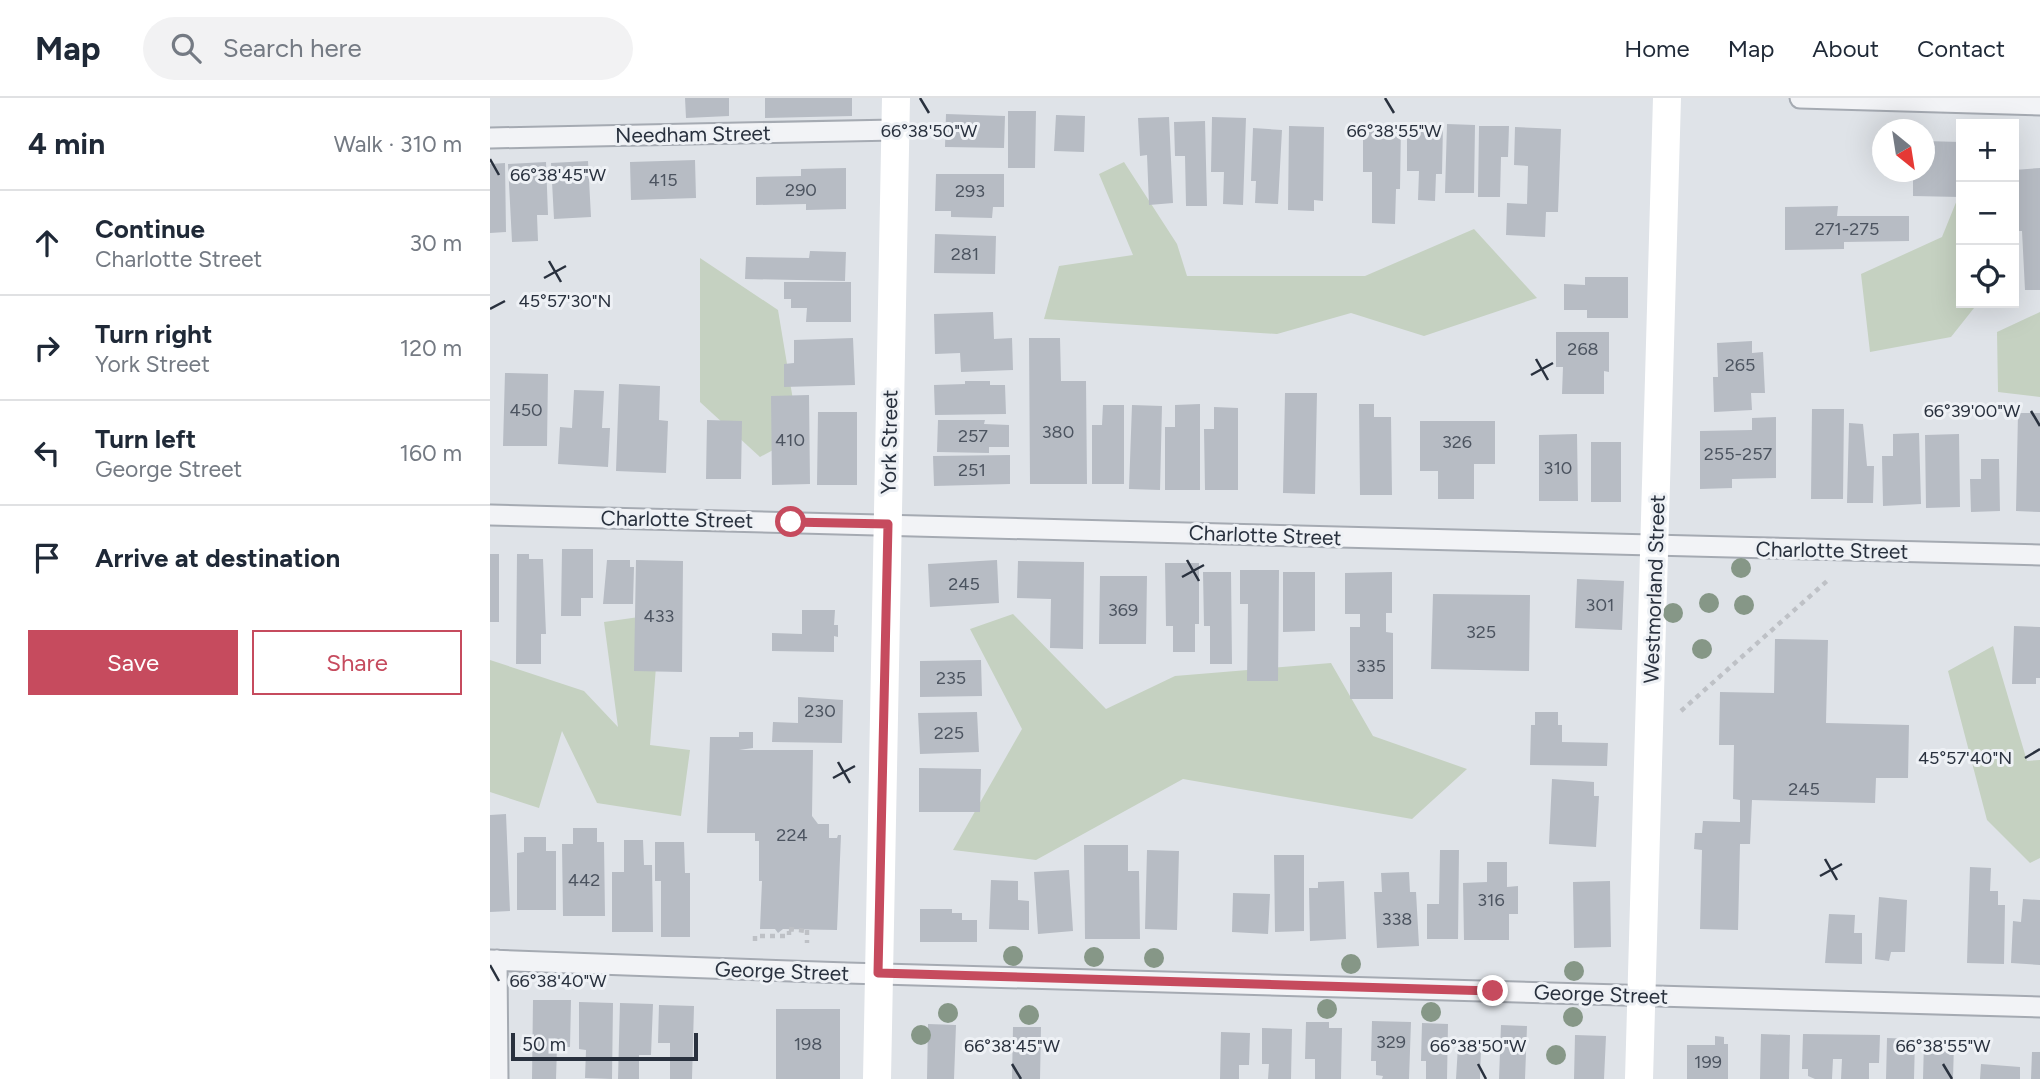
<!DOCTYPE html>
<html lang="en">
<head>
<meta charset="utf-8">
<style>
	:root { --surface:#fff; --page:#f2f2f3; --text:#1f2937; --muted:#747a83; --line:#e0e1e3; --accent:#c64b5e }
	body { margin:0; font-family:Figtree,sans-serif; background:var(--page); color:var(--text) }
	.controls { position:absolute; right:21px; top:21px; display:grid; overflow:hidden; border-radius:0px; box-shadow:0 7px 28px #0002 }
	.controls button { width:63px; height:63px; display:grid; place-items:center; padding:0; border:0; border-bottom:2px solid var(--line); background:var(--surface); color:var(--text); font:35px sans-serif }
	.compass { position:absolute; left:1382px; top:21px; width:63px; height:63px; border-radius:50%; background:var(--surface); box-shadow:0 7px 28px #0002; rotate:150deg }
	.scale { position:absolute; left:21px; bottom:18px; width:187px; box-sizing:border-box; padding-left:7px; border:4px solid #29313e; border-top:0; font-size:19px; line-height:24px; white-space:nowrap; color:#29313e; -webkit-text-stroke:5px #eef1f5; paint-order:stroke }
	.stop { position:absolute; width:21px; height:21px; margin:-16px; border:5px solid #c64b5e; border-radius:50%; background:#fff }
	.stop.end { background:#c64b5e; border-color:#fff; box-shadow:0 2px 7px #0008 }
	.list { margin:0; padding:0; list-style:none }
	h2 { display:flex; justify-content:space-between; align-items:center; height:91px; margin:0; padding:0 28px; font-size:30px }
	h2 small { font-size:23px; font-weight:400; color:var(--muted) }
	.list li { display:grid; grid-template-columns:46px 1fr auto; gap:21px; align-items:center; box-sizing:border-box; height:105px; padding:0 28px; border-top:2px solid var(--line) }
	.list b { display:block; font-size:26px; white-space:nowrap }
	.list p { margin:0; font-size:23px; white-space:nowrap; color:var(--muted) }
	.list em { font-size:23px; font-style:normal; color:var(--muted) }
	.actions { display:flex; gap:14px; padding:21px 28px }
	.actions a { flex:1; padding:16px 0; border:2px solid var(--accent); border-radius:0px; text-align:center; font-size:24px; color:var(--accent) }
	.actions .main { background:var(--accent); color:#fff }
	.icon { flex:none; width:38px; height:38px; fill:none; stroke:currentColor; stroke-width:2; stroke-linecap:round; stroke-linejoin:round }
	.map { position:relative; flex:none; width:1550px; height:981px; overflow:hidden }
	header { display:flex; align-items:center; gap:42px; box-sizing:border-box; height:98px; padding:0 35px; background:var(--surface); border-bottom:2px solid var(--line) }
	header strong { font-size:33px }
	nav { display:flex; gap:38px; margin-inline-start:auto; font-size:24px }
	.search { width:490px; height:63px; background:var(--page); display:flex; align-items:center; gap:18px; box-sizing:border-box; padding:0 24px; border-radius:38px; color:var(--muted); font-size:26px }
	main { display:flex }
	aside { flex:1; background:var(--surface) }
	.map>svg:first-child { display:block }
	.green { fill:#c5d1c1 }
	.building { fill:#b7bcc4 }
	.lines { fill:none; stroke-linecap:round; stroke-linejoin:round }
	.street-casing { stroke:#a5aab2; stroke-width:23 }
	.path { stroke:#bec1c6; stroke-width:4.5; stroke-dasharray:5 5; stroke-linecap:butt }
	.street { stroke:#f2f3f6; stroke-width:19 }
	.secondary { stroke:#fff; stroke-width:28 }
	.tree { fill:#869787 }
	.route { stroke:#c64b5e; stroke-width:9 }
	.ticks { fill:none; stroke:#29313e; stroke-width:2.5 }
	.labels { text-anchor:middle; dominant-baseline:central; stroke-width:6; stroke-linejoin:round; paint-order:stroke }
	.number-label { font-size:18px; fill:#4c5460 }
	.street-label { font-size:21px; fill:#29313e; stroke:#eef1f5 }
	.ticks-label { font-size:18px; text-anchor:middle; fill:#29313e; stroke:#eef1f5; stroke-width:6; stroke-linejoin:round; paint-order:stroke }
</style>
</head>
<body>
<header>
<strong>Map</strong>
<div class="search"><svg class="icon" aria-label="search" viewBox="0 0 24 24"><circle cx="10" cy="10" r="6"/><path d="M15 15l6 6"/></svg>Search here</div>
<nav><a>Home</a><a>Map</a><a>About</a><a>Contact</a></nav>
</header>
<main>
<aside>
<h2>4 min<small>Walk · 310 m</small></h2>
<ul class="list">
<li><svg class="icon" aria-label="ahead" viewBox="0 0 24 24"><path d="M12 20V5M6 11l6-6 6 6"/></svg><div><b>Continue</b><p>Charlotte Street</p></div><em>30 m</em></li>
<li><svg class="icon" aria-label="right" viewBox="0 0 24 24"><path d="M7 20v-9h11M14 6l5 5-5 5"/></svg><div><b>Turn right</b><p>York Street</p></div><em>120 m</em></li>
<li><svg class="icon" aria-label="left" viewBox="0 0 24 24"><path d="M17 20v-9H6M10 6l-5 5 5 5"/></svg><div><b>Turn left</b><p>George Street</p></div><em>160 m</em></li>
<li><svg class="icon" aria-label="arrive" viewBox="0 0 24 24"><path d="M6 21V4h12l-3 4 3 4H6"/></svg><div><b>Arrive at destination</b></div></li>
</ul>
<div class="actions"><a class="main">Save</a><a>Share</a></div>
</aside>
<div class="map">
<svg width="1550" height="981" viewBox="0 0 1550 981">
	<rect width="100%" height="100%" fill="#dfe3e8"/>
	<path class="green" d="M 634,64 L 687,146 L 697,178 L 875,178 L 984,131 L 1047,200 L 934,238 L 861,215 L 787,236 L 554,221 L 569,168 L 643,157 L 609,76 Z
		M 1471,92 L 1471,205 L 1488,205 L 1461,239 L 1380,254 L 1371,176 L 1452,139 Z
		M 210,160 L 288,212 L 309,338 L 270,359 L 210,304 Z
		M 1550,214 L 1550,299 L 1508,294 L 1507,234 Z
		M 170,516 L 160,647 L 200,652 L 191,718 L 107,705 L 72,633 L 49,710 L 0,694 L 0,562 L 94,593 L 128,629 L 114,524 Z
		M 523,516 L 616,611 L 685,578 L 841,565 L 883,638 L 977,671 L 922,721 L 693,681 L 546,762 L 463,752 L 532,631 L 480,531 Z
		M 1503,548 L 1537,663 L 1550,662 L 1550,760 L 1540,765 L 1497,722 L 1458,573 Z"/>
	<path class="building" d="M 195,0 L 239,0 L 239,18 L 196,20 Z
		M 275,0 L 362,0 L 362,18 L 275,20 Z
		M 518,13 L 546,13 L 545,70 L 518,70 Z
		M 456,16 L 515,18 L 514,50 L 455,49 Z
		M 566,17 L 595,18 L 594,54 L 564,53 Z
		M 679,19 L 683,105 L 659,107 L 657,57 L 650,58 L 648,20 Z
		M 722,19 L 756,20 L 753,107 L 733,106 L 734,74 L 721,74 Z
		M 715,23 L 717,108 L 696,108 L 695,58 L 685,58 L 684,24 Z
		M 873,26 L 911,26 L 910,91 L 906,91 L 905,126 L 882,125 L 882,74 L 873,74 Z
		M 917,26 L 953,26 L 952,76 L 946,76 L 945,103 L 928,102 L 929,73 L 917,73 Z
		M 957,26 L 985,27 L 984,95 L 955,95 Z
		M 799,28 L 834,29 L 833,103 L 824,102 L 824,113 L 798,112 Z
		M 989,28 L 1019,28 L 1018,59 L 1011,59 L 1010,99 L 988,99 Z
		M 1025,29 L 1071,31 L 1068,114 L 1056,114 L 1055,139 L 1016,137 L 1017,105 L 1037,106 L 1038,68 L 1024,67 Z
		M 763,30 L 792,32 L 788,106 L 765,105 L 766,83 L 761,83 Z
		M 1434,43 L 1471,44 L 1470,99 L 1423,98 L 1423,74 L 1434,74 Z
		M 205,62 L 206,100 L 141,102 L 140,64 Z
		M 98,63 L 101,119 L 64,121 L 61,65 Z
		M 56,64 L 58,117 L 47,117 L 48,143 L 22,144 L 18,66 Z
		M 15,65 L 16,134 L 0,135 L 0,66 Z
		M 356,70 L 356,111 L 316,112 L 316,106 L 266,107 L 266,79 L 311,78 L 311,71 Z
		M 1550,70 L 1550,192 L 1535,192 L 1532,133 L 1524,133 L 1524,72 Z
		M 446,76 L 514,76 L 514,109 L 503,109 L 502,120 L 461,119 L 461,113 L 445,113 Z
		M 1348,108 L 1347,118 L 1419,118 L 1419,143 L 1354,144 L 1354,151 L 1295,152 L 1295,109 Z
		M 445,136 L 506,138 L 505,176 L 444,175 Z
		M 320,153 L 356,154 L 355,183 L 255,181 L 256,159 L 319,160 Z
		M 1095,179 L 1138,179 L 1138,220 L 1097,220 L 1097,212 L 1074,212 L 1074,186 L 1095,187 Z
		M 294,184 L 361,184 L 361,224 L 316,224 L 317,210 L 301,210 L 301,201 L 294,201 Z
		M 503,214 L 504,241 L 522,240 L 523,272 L 471,274 L 470,255 L 445,256 L 444,216 Z
		M 1066,234 L 1119,234 L 1119,274 L 1114,273 L 1114,296 L 1072,296 L 1073,269 L 1066,269 Z
		M 363,240 L 365,287 L 294,289 L 294,266 L 304,265 L 304,242 Z
		M 539,240 L 570,240 L 571,283 L 596,283 L 597,386 L 540,386 Z
		M 1262,243 L 1262,255 L 1273,254 L 1275,295 L 1261,295 L 1262,312 L 1224,314 L 1223,279 L 1228,279 L 1227,245 Z
		M 15,275 L 58,276 L 57,348 L 13,348 Z
		M 475,283 L 500,283 L 500,287 L 515,287 L 516,316 L 445,317 L 444,287 L 475,286 Z
		M 129,286 L 170,288 L 169,322 L 178,323 L 176,375 L 126,373 Z
		M 84,292 L 114,293 L 112,330 L 120,330 L 118,369 L 68,366 L 70,329 L 82,330 Z
		M 795,295 L 827,295 L 825,396 L 793,395 Z
		M 319,297 L 320,386 L 282,387 L 281,298 Z
		M 710,306 L 710,392 L 675,392 L 675,329 L 685,329 L 685,307 Z
		M 869,306 L 884,306 L 884,319 L 901,319 L 902,397 L 870,397 Z
		M 613,307 L 634,307 L 634,386 L 602,386 L 602,327 L 612,327 Z
		M 642,307 L 672,308 L 670,392 L 639,391 Z
		M 724,309 L 748,310 L 748,392 L 715,392 L 714,331 L 724,331 Z
		M 1322,311 L 1354,311 L 1353,401 L 1321,401 Z
		M 328,314 L 367,314 L 367,387 L 327,387 Z
		M 1528,315 L 1550,315 L 1550,414 L 1526,413 Z
		M 1286,319 L 1286,380 L 1242,381 L 1242,390 L 1210,391 L 1210,333 L 1262,332 L 1262,320 Z
		M 217,322 L 252,323 L 251,381 L 216,381 Z
		M 448,322 L 495,322 L 494,326 L 519,327 L 519,349 L 499,349 L 499,355 L 447,354 Z
		M 930,323 L 1005,323 L 1005,366 L 984,366 L 984,401 L 948,401 L 948,373 L 930,373 Z
		M 1359,325 L 1373,326 L 1377,368 L 1384,368 L 1383,405 L 1357,405 Z
		M 1429,335 L 1431,406 L 1393,408 L 1392,358 L 1403,358 L 1403,336 Z
		M 1087,336 L 1088,403 L 1049,403 L 1049,337 Z
		M 1469,336 L 1470,409 L 1436,410 L 1435,337 Z
		M 1101,344 L 1131,344 L 1131,404 L 1101,404 Z
		M 520,357 L 520,386 L 444,388 L 443,358 Z
		M 1491,361 L 1509,361 L 1510,413 L 1481,414 L 1480,381 L 1491,381 Z
		M 72,451 L 103,451 L 103,500 L 91,500 L 91,518 L 71,518 Z
		M 0,456 L 9,456 L 9,524 L 0,524 Z
		M 27,456 L 39,456 L 39,461 L 53,461 L 56,536 L 51,536 L 51,566 L 26,566 Z
		M 117,462 L 140,462 L 140,469 L 144,469 L 143,506 L 113,506 Z
		M 146,462 L 193,463 L 192,574 L 144,573 Z
		M 507,462 L 509,505 L 440,509 L 438,466 Z
		M 528,463 L 594,464 L 593,551 L 560,550 L 561,501 L 527,500 Z
		M 675,465 L 709,465 L 709,526 L 705,526 L 705,554 L 683,554 L 683,528 L 676,528 Z
		M 750,472 L 789,472 L 788,583 L 757,583 L 758,506 L 750,506 Z
		M 713,474 L 741,474 L 742,566 L 720,566 L 720,528 L 714,528 Z
		M 793,474 L 825,474 L 825,533 L 793,534 Z
		M 902,474 L 902,515 L 896,515 L 896,534 L 903,535 L 903,601 L 860,601 L 860,529 L 870,529 L 870,516 L 855,516 L 855,475 Z
		M 610,478 L 657,478 L 656,546 L 609,546 Z
		M 1087,481 L 1134,483 L 1132,532 L 1085,530 Z
		M 943,496 L 1040,497 L 1039,573 L 941,571 Z
		M 312,512 L 345,512 L 344,527 L 348,527 L 348,539 L 344,538 L 344,554 L 282,553 L 282,535 L 312,536 Z
		M 1524,528 L 1550,529 L 1550,580 L 1546,580 L 1546,586 L 1522,586 Z
		M 1285,541 L 1338,542 L 1336,625 L 1419,627 L 1418,680 L 1386,680 L 1385,705 L 1262,702 L 1260,746 L 1250,746 L 1248,832 L 1210,831 L 1212,752 L 1204,751 L 1205,735 L 1212,735 L 1213,723 L 1250,724 L 1250,702 L 1243,701 L 1244,647 L 1229,647 L 1230,594 L 1284,595 Z
		M 491,562 L 492,598 L 430,599 L 430,563 Z
		M 308,599 L 353,602 L 352,645 L 282,644 L 283,624 L 308,625 Z
		M 487,614 L 489,654 L 430,656 L 428,615 Z
		M 1045,614 L 1068,614 L 1068,627 L 1072,627 L 1072,644 L 1118,645 L 1117,668 L 1040,667 L 1041,627 L 1045,627 Z
		M 249,634 L 263,634 L 263,650 L 249,652 L 323,652 L 322,718 L 328,726 L 339,726 L 339,740 L 347,740 L 348,737 L 351,737 L 347,832 L 293,831 L 288,835 L 285,831 L 270,831 L 272,783 L 269,783 L 269,743 L 265,743 L 265,735 L 217,735 L 220,639 L 249,639 Z
		M 429,670 L 491,671 L 490,714 L 429,714 Z
		M 1062,681 L 1104,684 L 1104,698 L 1109,698 L 1106,749 L 1059,746 Z
		M 16,716 L 20,813 L 0,814 L 0,717 Z
		M 83,730 L 107,730 L 107,744 L 114,744 L 115,818 L 73,818 L 72,746 L 83,746 Z
		M 34,739 L 56,739 L 56,753 L 66,753 L 66,812 L 27,812 L 27,755 L 34,754 Z
		M 134,742 L 153,742 L 154,767 L 162,767 L 163,834 L 122,834 L 122,774 L 134,774 Z
		M 165,744 L 194,744 L 195,775 L 200,775 L 200,839 L 171,839 L 171,783 L 165,783 Z
		M 594,747 L 638,747 L 638,773 L 649,773 L 650,841 L 595,841 Z
		M 657,752 L 689,753 L 687,832 L 655,831 Z
		M 950,752 L 969,752 L 968,841 L 937,841 L 937,806 L 949,806 Z
		M 784,757 L 814,757 L 814,833 L 785,834 Z
		M 997,764 L 1017,764 L 1017,789 L 1028,788 L 1028,816 L 1019,816 L 1019,842 L 974,842 L 973,785 L 997,784 Z
		M 1480,769 L 1501,770 L 1500,793 L 1508,793 L 1508,807 L 1515,807 L 1514,866 L 1477,865 Z
		M 579,772 L 583,833 L 548,836 L 544,774 Z
		M 919,774 L 920,794 L 926,794 L 929,848 L 887,850 L 884,794 L 892,794 L 891,775 Z
		M 501,782 L 528,783 L 528,802 L 539,803 L 539,832 L 499,831 Z
		M 854,783 L 856,841 L 820,843 L 819,790 L 828,790 L 828,784 Z
		M 1120,783 L 1121,849 L 1084,850 L 1083,784 Z
		M 743,795 L 780,796 L 778,836 L 742,834 Z
		M 1389,799 L 1417,802 L 1415,854 L 1401,854 L 1399,863 L 1385,861 Z
		M 1533,801 L 1550,802 L 1550,867 L 1521,865 L 1523,823 L 1531,824 Z
		M 430,811 L 462,811 L 462,815 L 472,815 L 472,822 L 487,822 L 487,844 L 430,844 Z
		M 1339,816 L 1365,817 L 1364,835 L 1372,835 L 1372,866 L 1335,865 Z
		M 43,902 L 81,902 L 80,949 L 67,949 L 66,981 L 42,981 Z
		M 89,904 L 123,905 L 122,981 L 95,980 L 96,952 L 89,951 Z
		M 130,905 L 163,906 L 161,957 L 149,957 L 149,981 L 128,981 Z
		M 169,907 L 204,908 L 202,981 L 180,981 L 180,945 L 168,945 Z
		M 286,911 L 350,911 L 350,981 L 286,981 Z
		M 882,923 L 921,924 L 919,981 L 892,981 L 893,978 L 886,977 L 886,963 L 881,963 Z
		M 816,924 L 839,924 L 839,930 L 852,930 L 851,981 L 825,981 L 825,961 L 815,961 Z
		M 932,925 L 958,926 L 957,981 L 936,981 L 936,963 L 931,963 Z
		M 438,926 L 466,927 L 464,981 L 437,981 Z
		M 1011,927 L 1037,928 L 1035,981 L 1009,981 Z
		M 523,929 L 551,929 L 550,981 L 522,981 Z
		M 772,930 L 802,931 L 801,981 L 778,981 L 779,966 L 772,966 Z
		M 731,934 L 760,935 L 759,967 L 749,967 L 749,981 L 730,981 Z
		M 1271,936 L 1300,937 L 1299,981 L 1270,981 Z
		M 1313,936 L 1390,937 L 1389,965 L 1379,965 L 1379,981 L 1351,981 L 1352,961 L 1343,961 L 1342,981 L 1325,981 L 1318,978 L 1318,971 L 1312,971 Z
		M 1085,937 L 1116,938 L 1114,981 L 1084,981 Z
		M 1225,938 L 1234,939 L 1234,946 L 1238,946 L 1238,981 L 1197,981 L 1197,947 L 1225,947 Z
		M 1397,940 L 1425,941 L 1424,981 L 1396,981 Z
		M 1434,944 L 1464,945 L 1463,981 L 1433,981 Z
		M 968,948 L 991,949 L 990,981 L 966,981 Z
		M 1542,954 L 1550,954 L 1550,981 L 1541,981 Z
		M 1491,966 L 1530,969 L 1530,981 L 1490,981 Z"/>
	<g class="lines">
		<g class="street-casing">
			<path id="street" d="M 1310,0 L 1550,7
				M 0,40 L 405,32
				M 0,417 L 1550,457
				M 0,862 L 357,875 L 1550,909
				M 7,862 L 8,981"/>
		</g>
		<path class="path" d="M 1191,613 L 1337,483
			M 299,831 L 317,833
			M 317,832 L 317,845
			M 265,843 L 265,838 L 299,838 L 299,833"/>
		<use href="#street" class="street"/>
		<path class="secondary" d="M 387,981 L 406,0
			M 1149,981 L 1177,0"/>
	</g>
	<g class="tree">
		<circle cx="1251" cy="470" r="10"/>
		<circle cx="1219" cy="505" r="10"/>
		<circle cx="1254" cy="507" r="10"/>
		<circle cx="1183" cy="515" r="10"/>
		<circle cx="1212" cy="551" r="10"/>
		<circle cx="523" cy="858" r="10"/>
		<circle cx="604" cy="859" r="10"/>
		<circle cx="664" cy="860" r="10"/>
		<circle cx="861" cy="866" r="10"/>
		<circle cx="1084" cy="873" r="10"/>
		<circle cx="837" cy="911" r="10"/>
		<circle cx="941" cy="914" r="10"/>
		<circle cx="458" cy="915" r="10"/>
		<circle cx="539" cy="917" r="10"/>
		<circle cx="1083" cy="919" r="10"/>
		<circle cx="431" cy="937" r="10"/>
		<circle cx="1066" cy="957" r="10"/>
	</g>
	<g class="lines">
		<path class="route" d="M 301,424 L 398,426 L 388,875 L 1003,893"/>
	</g>
	<path class="ticks" d="M 430,0 L 439,15M 895,0 L 904,15M 0,61 L 9,77M 59,163 L 71,184M 54,180 L 76,168M 0,211 L 15,203M 1046,261 L 1058,282M 1041,277 L 1063,265M 1541,313 L 1550,328M 697,462 L 709,483M 692,479 L 714,467M 1535,660 L 1550,651M 348,664 L 360,685M 343,680 L 365,668M 1335,761 L 1347,782M 1330,778 L 1352,766M 0,867 L 9,883M 522,966 L 531,981M 988,966 L 996,981M 1453,966 L 1462,981"/>
	<g class="labels">
		<g class="number-label">
			<text x="173" y="82">415</text>
			<text x="311" y="92">290</text>
			<text x="480" y="93">293</text>
			<text x="1357" y="131">271-275</text>
			<text x="475" y="156">281</text>
			<text x="1093" y="251">268</text>
			<text x="1250" y="267">265</text>
			<text x="36" y="312">450</text>
			<text x="568" y="334">380</text>
			<text x="483" y="338">257</text>
			<text x="300" y="342">410</text>
			<text x="967" y="344">326</text>
			<text x="1248" y="356">255-257</text>
			<text x="1068" y="370">310</text>
			<text x="482" y="372">251</text>
			<text x="474" y="486">245</text>
			<text x="1110" y="507">301</text>
			<text x="633" y="512">369</text>
			<text x="169" y="518">433</text>
			<text x="991" y="534">325</text>
			<text x="881" y="568">335</text>
			<text x="461" y="580">235</text>
			<text x="330" y="613">230</text>
			<text x="459" y="635">225</text>
			<text x="1314" y="691">245</text>
			<text x="302" y="737">224</text>
			<text x="94" y="782">442</text>
			<text x="1001" y="802">316</text>
			<text x="907" y="821">338</text>
			<text x="901" y="944">329</text>
			<text x="318" y="946">198</text>
			<text x="1218" y="964">199</text>
		</g>
		<g class="street-label">
			<text transform="translate(203 36) rotate(-1)">Needham Street</text>
			<text transform="translate(399 344) rotate(-89)">York Street</text>
			<text transform="translate(187 421) rotate(1)">Charlotte Street</text>
			<text transform="translate(775 437) rotate(2)">Charlotte Street</text>
			<text transform="translate(1342 452) rotate(1)">Charlotte Street</text>
			<text transform="translate(1164 491) rotate(-88)">Westmorland Street</text>
			<text transform="translate(292 873) rotate(2)">George Street</text>
			<text transform="translate(1111 896) rotate(2)">George Street</text>
		</g>
	</g>
	<g class="ticks-label">
		<text x="439" y="39">66°38'50"W</text>
		<text x="904" y="39">66°38'55"W</text>
		<text x="68" y="83">66°38'45"W</text>
		<text x="75" y="209">45°57'30"N</text>
		<text x="1482" y="319">66°39'00"W</text>
		<text x="1475" y="666">45°57'40"N</text>
		<text x="68" y="889">66°38'40"W</text>
		<text x="522" y="954">66°38'45"W</text>
		<text x="988" y="954">66°38'50"W</text>
		<text x="1453" y="954">66°38'55"W</text>
	</g>
</svg>
<div class="controls">
<button>+</button>
<button>−</button>
<button><svg class="icon" aria-label="locate" viewBox="0 0 24 24"><circle cx="12" cy="12" r="6"/><path d="M12 2v4M12 18v4M2 12h4M18 12h4"/></svg></button>
</div>
<svg class="compass" viewBox="-18 -18 36 36"><path d="M0-13l5 13h-10z" fill="#e53935"/><path d="M0 13l5-13h-10z" fill="#747a83"/></svg>
<div class="scale">50 m</div>
<div class="stop" style="left:301px;top:424px"></div>
<div class="stop end" style="left:1003px;top:893px"></div>
</div>
</main>
</body>
</html>
